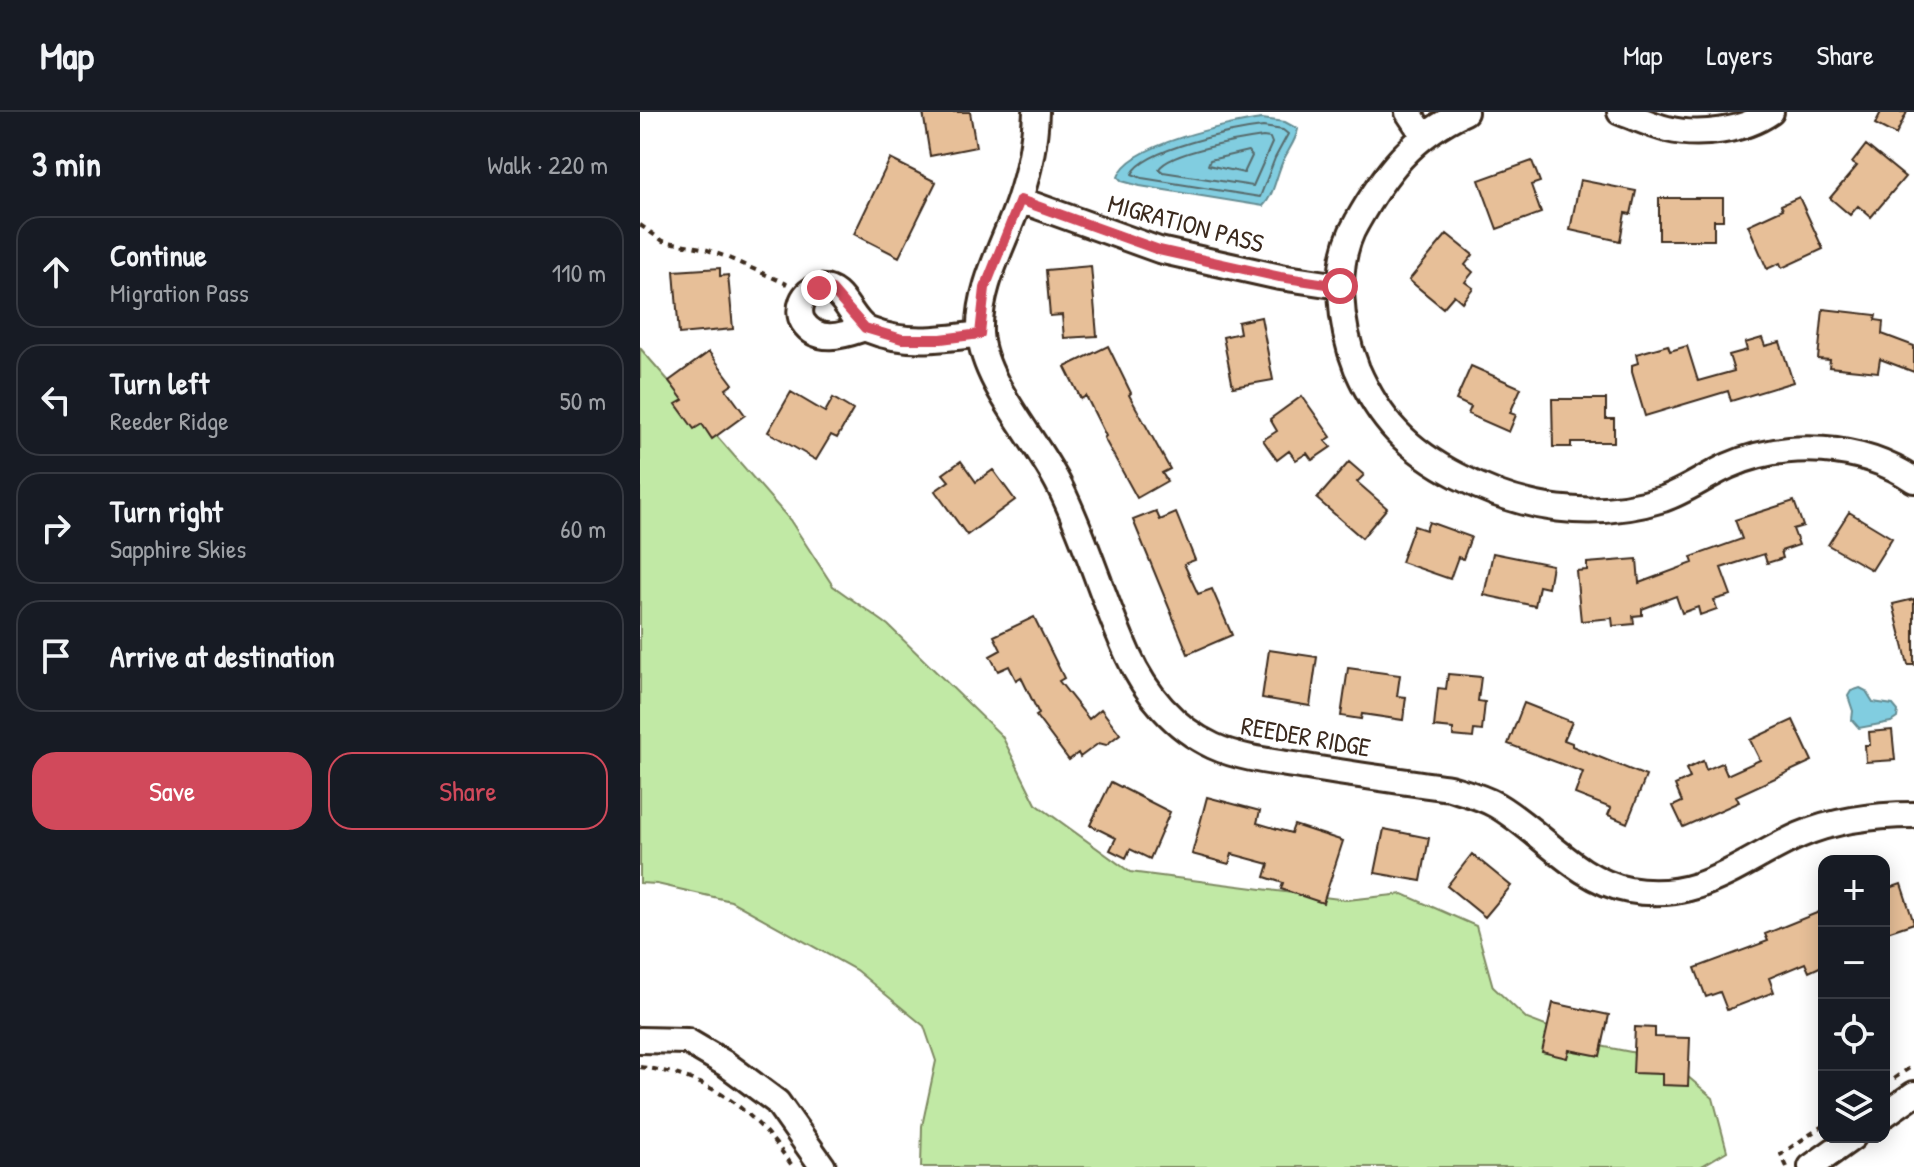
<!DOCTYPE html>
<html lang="en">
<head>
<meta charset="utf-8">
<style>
	:root { --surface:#171b24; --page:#20242c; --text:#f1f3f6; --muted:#9ea1a6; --line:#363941; --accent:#d1495b }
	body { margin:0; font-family:"Patrick Hand",sans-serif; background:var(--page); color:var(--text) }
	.controls { position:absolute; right:24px; bottom:24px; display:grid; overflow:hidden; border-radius:16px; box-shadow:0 4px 20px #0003 }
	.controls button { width:72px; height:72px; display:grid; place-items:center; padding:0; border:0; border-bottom:2px solid var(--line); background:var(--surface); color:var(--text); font:40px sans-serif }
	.stop { position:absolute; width:24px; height:24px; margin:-18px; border:6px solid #d1495b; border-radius:50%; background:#fff }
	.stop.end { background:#d1495b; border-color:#fff; box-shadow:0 2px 8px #0008 }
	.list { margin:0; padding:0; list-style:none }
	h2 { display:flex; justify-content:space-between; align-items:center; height:104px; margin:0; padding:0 32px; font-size:34px }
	h2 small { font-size:26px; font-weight:400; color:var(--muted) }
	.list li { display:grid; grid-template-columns:52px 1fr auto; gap:24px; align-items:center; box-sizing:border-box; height:112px; margin:0 16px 16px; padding:0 16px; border:2px solid var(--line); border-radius:24px }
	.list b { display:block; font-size:30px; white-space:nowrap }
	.list p { margin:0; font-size:26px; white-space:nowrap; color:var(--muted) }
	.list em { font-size:26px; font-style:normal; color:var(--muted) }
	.actions { display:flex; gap:16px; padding:24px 32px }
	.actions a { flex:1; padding:18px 0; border:2px solid var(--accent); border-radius:24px; text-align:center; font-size:28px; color:var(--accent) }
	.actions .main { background:var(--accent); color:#fff }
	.icon { flex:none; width:44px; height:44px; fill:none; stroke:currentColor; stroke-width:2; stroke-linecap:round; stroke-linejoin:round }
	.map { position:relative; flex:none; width:1274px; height:1055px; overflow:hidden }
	header { display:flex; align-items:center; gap:48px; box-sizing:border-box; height:112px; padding:0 40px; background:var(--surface); border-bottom:2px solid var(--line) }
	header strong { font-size:38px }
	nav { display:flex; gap:44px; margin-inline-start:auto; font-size:28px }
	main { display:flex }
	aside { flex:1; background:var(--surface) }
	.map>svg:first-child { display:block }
	.green { fill:#c1e9a5; stroke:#7e8a62; stroke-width:2 }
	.water { fill:#81cde0; stroke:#658c92; stroke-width:2 }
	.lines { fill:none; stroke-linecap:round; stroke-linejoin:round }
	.shore { stroke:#576b6c; stroke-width:2 }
	.building { fill:#e7bf98; stroke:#3b2a1e; stroke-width:2 }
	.minor-casing { stroke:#3b2a1e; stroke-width:30 }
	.path { stroke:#3b2a1e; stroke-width:4; stroke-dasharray:6 6; stroke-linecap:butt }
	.minor { stroke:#fff; stroke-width:24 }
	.route { stroke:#d1495b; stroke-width:10 }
	.labels { text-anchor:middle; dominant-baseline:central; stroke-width:6; stroke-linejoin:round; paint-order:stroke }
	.street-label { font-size:26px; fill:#3b2a1e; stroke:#fff }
</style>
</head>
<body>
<header>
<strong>Map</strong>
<nav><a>Map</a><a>Layers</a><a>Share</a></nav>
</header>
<main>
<aside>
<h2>3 min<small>Walk · 220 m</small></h2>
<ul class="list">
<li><svg class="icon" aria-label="ahead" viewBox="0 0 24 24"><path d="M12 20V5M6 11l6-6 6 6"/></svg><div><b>Continue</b><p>Migration Pass</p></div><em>110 m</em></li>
<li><svg class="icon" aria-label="left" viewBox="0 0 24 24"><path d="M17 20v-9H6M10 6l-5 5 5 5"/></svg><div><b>Turn left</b><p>Reeder Ridge</p></div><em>50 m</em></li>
<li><svg class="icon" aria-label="right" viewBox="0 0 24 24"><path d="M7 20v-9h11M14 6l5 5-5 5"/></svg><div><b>Turn right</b><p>Sapphire Skies</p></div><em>60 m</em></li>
<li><svg class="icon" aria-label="arrive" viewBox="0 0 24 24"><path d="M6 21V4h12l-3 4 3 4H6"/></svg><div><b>Arrive at destination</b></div></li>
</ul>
<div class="actions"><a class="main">Save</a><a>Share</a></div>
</aside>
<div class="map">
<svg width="1274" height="1055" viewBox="0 0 1274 1055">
	<rect width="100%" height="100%" fill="#fff"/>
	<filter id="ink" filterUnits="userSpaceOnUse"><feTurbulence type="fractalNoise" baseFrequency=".0125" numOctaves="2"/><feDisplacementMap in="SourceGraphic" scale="16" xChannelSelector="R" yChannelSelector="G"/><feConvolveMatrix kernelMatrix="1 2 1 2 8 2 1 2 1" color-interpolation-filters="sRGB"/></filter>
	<g filter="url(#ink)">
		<path class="green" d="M 0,236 L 150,408 L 193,474 L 248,513 L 362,624 L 396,692 L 490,760 L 707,788 L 763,782 L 836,814 L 853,875 L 887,907 L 955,933 L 1027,947 L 1073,986 L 1087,1039 L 1060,1055 L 281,1055 L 282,1014 L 296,949 L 284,914 L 216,858 L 91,789 L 17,772 L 0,771 Z"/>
		<path class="water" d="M 622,7 L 645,10 L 658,17 C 656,28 649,37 644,47 C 636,62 635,82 623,94 L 500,74 L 482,69 L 478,65 C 488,32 591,11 622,7 Z
			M 1220,576 L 1226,579 L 1233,590 L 1253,593 L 1258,599 L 1257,606 L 1251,610 L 1219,616 L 1212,608 L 1213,599 L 1208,584 L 1211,579 Z"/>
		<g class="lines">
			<path class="shore" d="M 623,15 L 643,18 L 648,22 L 635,46 L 620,85 L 502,66 L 492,62 C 504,37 595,18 623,15 Z
				M 623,25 L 630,26 L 632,31 L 613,74 L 523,60 L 519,57 C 529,40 602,28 623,25 Z
				M 608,39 L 612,44 L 604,61 L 568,53 L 570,48 Z"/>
		</g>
		<path class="building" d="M 283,0 L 330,0 L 336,35 L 290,44 Z
			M 1241,0 L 1267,0 L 1256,23 L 1235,12 Z
			M 1226,33 L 1265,65 L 1231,105 L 1218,94 L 1210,103 L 1190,86 L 1217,54 L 1212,51 Z
			M 250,47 L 296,70 L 259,145 L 214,122 Z
			M 892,49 L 900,70 L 891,73 L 901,101 L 857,117 L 839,68 Z
			M 940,68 L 996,79 L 991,102 L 985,101 L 980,129 L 930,118 Z
			M 1159,85 L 1183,137 L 1142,156 L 1140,151 L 1127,157 L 1108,113 L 1143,97 L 1141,93 Z
			M 1019,86 L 1083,86 L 1083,108 L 1074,108 L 1074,128 L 1019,128 Z
			M 807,122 L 833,143 L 825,153 L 833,160 L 825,170 L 833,176 L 822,190 L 814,183 L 803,196 L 769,168 Z
			M 451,154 L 457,224 L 424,226 L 422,203 L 410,204 L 406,158 Z
			M 80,156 L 80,164 L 88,163 L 93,217 L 39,222 L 34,159 Z
			M 1183,197 L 1236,203 L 1235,208 L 1243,209 L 1242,222 L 1274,234 L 1274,260 L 1240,247 L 1238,260 L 1189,255 L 1190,248 L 1178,247 Z
			M 621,205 L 633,268 L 593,275 L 583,225 L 600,221 L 598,210 Z
			M 1122,226 L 1125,234 L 1140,230 L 1153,270 L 1091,289 L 1088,279 L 1005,304 L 992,260 L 992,253 L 998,251 L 996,242 L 1028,233 L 1030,239 L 1047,234 L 1058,269 L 1094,259 L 1089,243 L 1107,238 L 1105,231 Z
			M 468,234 L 491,281 L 489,283 L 530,357 L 522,361 L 527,369 L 497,386 L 464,326 L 466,324 L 446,284 L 441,287 L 425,255 Z
			M 69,240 L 93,272 L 86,277 L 105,303 L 72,327 L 62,312 L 54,317 L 36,292 L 43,288 L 29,269 Z
			M 831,254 L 881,276 L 870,301 L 876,303 L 869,320 L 828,302 L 831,295 L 816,288 Z
			M 151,280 L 185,300 L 193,286 L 213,298 L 197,326 L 191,323 L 176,348 L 128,320 Z
			M 662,284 L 691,325 L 685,329 L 691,335 L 672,348 L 667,341 L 656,348 L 649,339 L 637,348 L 623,328 L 637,319 L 630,307 Z
			M 912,287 L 966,287 L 966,307 L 974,307 L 974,330 L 931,330 L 931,335 L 913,335 Z
			M 321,349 L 336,370 L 353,358 L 375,388 L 327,423 L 295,379 L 309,369 L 303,362 Z
			M 709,350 L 724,363 L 717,370 L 747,396 L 722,426 L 677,387 Z
			M 1154,389 L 1163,414 L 1153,417 L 1159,433 L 1141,439 L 1143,446 L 1127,451 L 1124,442 L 1081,456 L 1091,483 L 1074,488 L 1077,497 L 1060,503 L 1058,495 L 1042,501 L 1036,484 L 1002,497 L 1002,503 L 993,504 L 994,512 L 973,514 L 972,506 L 941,509 L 936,459 L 947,458 L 947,451 L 997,447 L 999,471 L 1053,451 L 1051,445 L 1102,427 L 1095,408 Z
			M 516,399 L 520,408 L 536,401 L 555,448 L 544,452 L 558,482 L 572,477 L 592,523 L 548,542 L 493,408 Z
			M 1209,400 L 1252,426 L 1232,458 L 1188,433 Z
			M 789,410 L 831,425 L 823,447 L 818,445 L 810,467 L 761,450 L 774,414 L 786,418 Z
			M 853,441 L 912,453 L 908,476 L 899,474 L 895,494 L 844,483 Z
			M 1274,487 L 1274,553 L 1268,553 L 1253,492 Z
			M 394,505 L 424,566 L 419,569 L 449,607 L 461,597 L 480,622 L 466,633 L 459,631 L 440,645 L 438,641 L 429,648 L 396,604 L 399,602 L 381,565 L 376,568 L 369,554 L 358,559 L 350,544 L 361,538 L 354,524 Z
			M 629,538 L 677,545 L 670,594 L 622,586 Z
			M 708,556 L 760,563 L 757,584 L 766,585 L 763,608 L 722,602 L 721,607 L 701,604 Z
			M 808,562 L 841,565 L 838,589 L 845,590 L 842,619 L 834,618 L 833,626 L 813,624 L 813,617 L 794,615 L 798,576 L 806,577 Z
			M 884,591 L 932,610 L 924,628 L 932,631 L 932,634 L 1006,664 L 987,711 L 968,703 L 971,696 L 935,682 L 943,660 L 868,632 Z
			M 1153,608 L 1172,649 L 1096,684 L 1099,690 L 1043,715 L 1033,694 L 1042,690 L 1035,673 L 1050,666 L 1046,657 L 1063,649 L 1066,658 L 1082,651 L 1087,663 L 1120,648 L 1110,628 Z
			M 1252,618 L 1255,648 L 1226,650 L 1225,633 L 1230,633 L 1229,620 Z
			M 471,670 L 530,700 L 510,747 L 490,737 L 486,746 L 470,738 L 476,726 L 450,713 Z
			M 567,685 L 620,699 L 617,711 L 651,721 L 654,713 L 703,729 L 683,791 L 641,777 L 643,771 L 625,765 L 629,752 L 592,742 L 589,752 L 552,742 Z
			M 744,717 L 789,726 L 781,769 L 735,761 Z
			M 832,742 L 871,774 L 845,805 L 807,774 Z
			M 1261,772 L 1274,811 L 1244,821 L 1244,778 Z
			M 1184,798 L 1184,853 L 1169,860 L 1165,851 L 1129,866 L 1134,880 L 1087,898 L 1080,880 L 1066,885 L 1055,856 L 1128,829 L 1125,822 Z
			M 913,891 L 969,903 L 960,944 L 929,938 L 927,946 L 902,940 Z
			M 995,915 L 1015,916 L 1015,925 L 1050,926 L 1048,974 L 1022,973 L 1022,962 L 993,961 Z"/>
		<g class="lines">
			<g class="minor-casing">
				<path id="minor" d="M 396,0 C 395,31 389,59 379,89 C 365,131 338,174 340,221 C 343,271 398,329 420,375 C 447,429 463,488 488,543 C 505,581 534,616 573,634 C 601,647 636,650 667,655 C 715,663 762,669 810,676 C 826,681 842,685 856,693 C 901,719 936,768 989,778 C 1060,791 1101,749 1160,723 C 1195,708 1236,703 1274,703
					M 768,0 L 784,24
					M 825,0 C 773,23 744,62 717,110 C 692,151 700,215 717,257 C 740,309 768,338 818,364 C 882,398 953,409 1023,387 C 1046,379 1066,364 1088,354 C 1146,328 1221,332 1274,368
					M 980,0 C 996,6 1011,13 1027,17 C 1059,25 1104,19 1131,0
					M 380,88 L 519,138 L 640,165 L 700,174
					M 225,216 C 204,223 178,233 163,210 C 156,198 163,178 178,176 C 204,172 210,210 229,218 C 265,233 303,227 340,222
					M 0,928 L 47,929 L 86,952 L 137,990 L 183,1055
					M 1244,1003 L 1274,982
					M 1171,1055 L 1213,1025"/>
			</g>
			<path class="path" d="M 0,113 L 23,129 L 62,136 L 84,144 L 147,172
				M 0,955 C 71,964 113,997 153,1055
				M 1244,973 L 1274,953
				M 1147,1055 L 1141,1042 L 1184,1013"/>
			<use href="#minor" class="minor"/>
		</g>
	</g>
	<g class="lines" filter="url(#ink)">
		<path class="route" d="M 179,176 L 192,178 L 225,216 L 262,227 L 301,227 L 340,222 L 345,176 L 380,88 L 519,138 L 640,165 L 700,174"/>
	</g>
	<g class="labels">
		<g class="street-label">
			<text transform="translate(546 111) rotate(15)">MIGRATION PASS</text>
			<text transform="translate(666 624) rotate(10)">REEDER RIDGE</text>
		</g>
	</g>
</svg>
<div class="controls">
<button>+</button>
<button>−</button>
<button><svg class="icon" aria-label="locate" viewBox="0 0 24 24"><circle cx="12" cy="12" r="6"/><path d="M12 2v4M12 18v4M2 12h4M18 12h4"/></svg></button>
<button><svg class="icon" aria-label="layers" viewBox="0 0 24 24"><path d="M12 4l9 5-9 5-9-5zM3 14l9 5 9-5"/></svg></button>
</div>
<div class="stop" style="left:700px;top:174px"></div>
<div class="stop end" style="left:179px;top:176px"></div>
</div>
</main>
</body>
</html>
